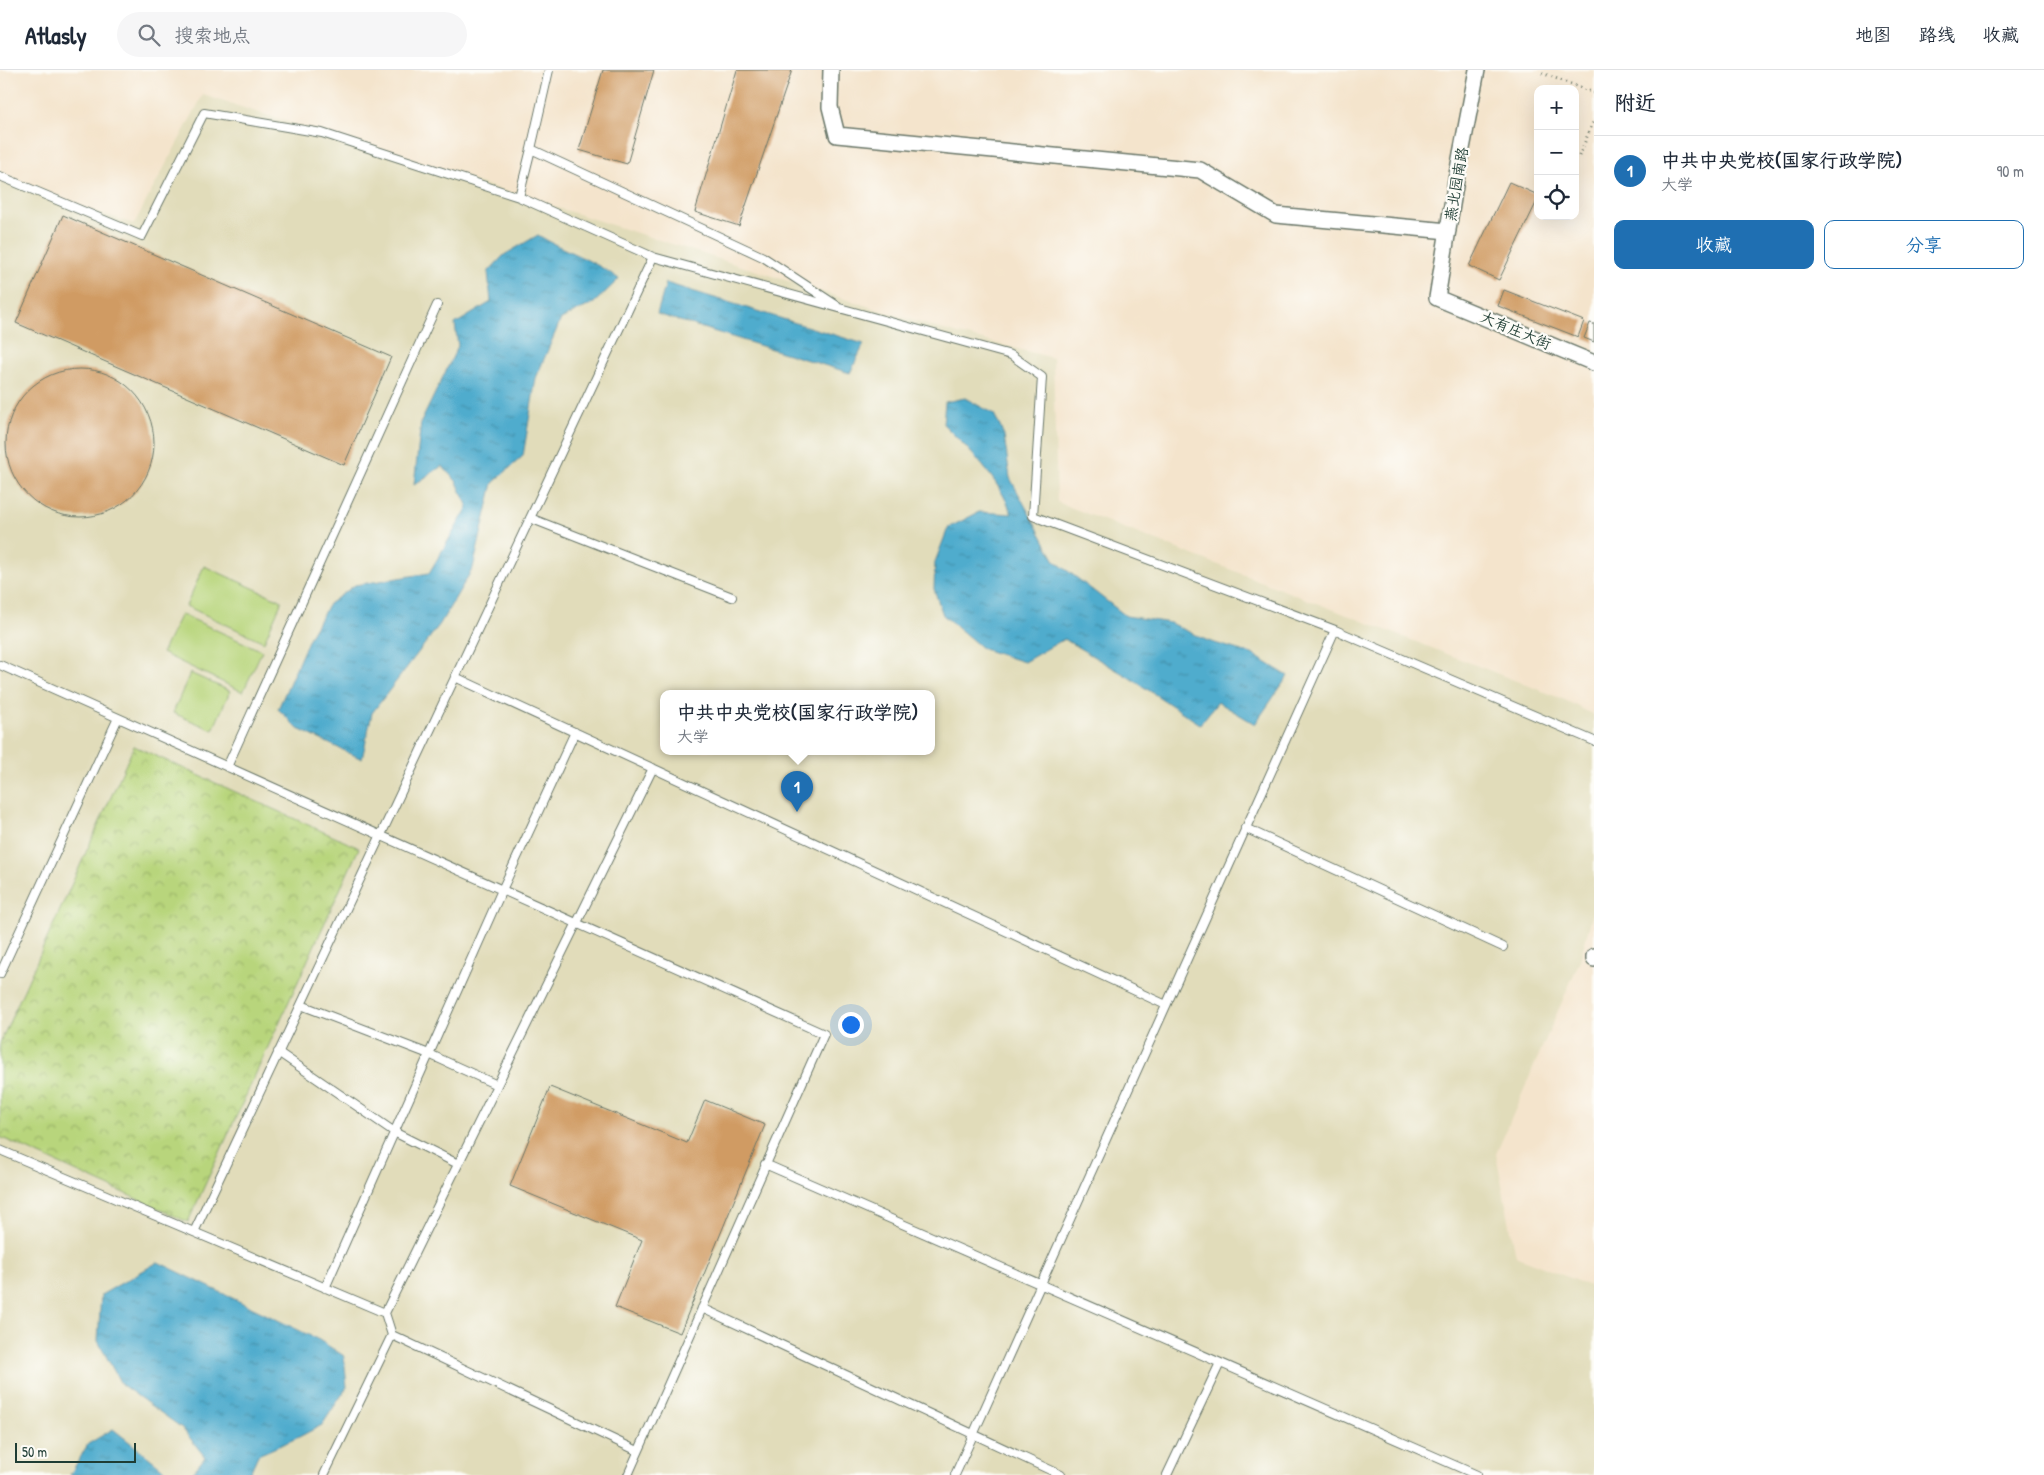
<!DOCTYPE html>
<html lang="zh">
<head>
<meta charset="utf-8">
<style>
	:root { --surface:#fff; --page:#f6f6f7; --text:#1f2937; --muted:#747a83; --line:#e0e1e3; --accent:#1f6fb2 }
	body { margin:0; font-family:"Patrick Hand","LXGW WenKai TC",sans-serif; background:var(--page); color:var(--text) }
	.controls { position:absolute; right:15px; top:15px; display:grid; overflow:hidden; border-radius:10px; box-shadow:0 5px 20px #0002 }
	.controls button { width:45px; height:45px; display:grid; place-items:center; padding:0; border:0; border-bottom:1px solid var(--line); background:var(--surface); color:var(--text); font:25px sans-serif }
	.scale { position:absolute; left:15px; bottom:12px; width:121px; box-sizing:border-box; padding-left:5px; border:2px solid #1f3d34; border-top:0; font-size:14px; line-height:18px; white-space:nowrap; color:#1f3d34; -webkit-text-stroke:4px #fdfcf7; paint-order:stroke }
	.you { position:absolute; left:850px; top:954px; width:18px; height:18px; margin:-12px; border:4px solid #fff; border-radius:50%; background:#1a73e8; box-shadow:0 0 0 8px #1a73e833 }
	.badge { display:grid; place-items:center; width:32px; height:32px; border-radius:50%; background:var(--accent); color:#fff; font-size:16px; font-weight:700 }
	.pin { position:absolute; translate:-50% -41px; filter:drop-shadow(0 1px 2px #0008) }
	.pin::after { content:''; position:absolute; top:26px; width:18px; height:15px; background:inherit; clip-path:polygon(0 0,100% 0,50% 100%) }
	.popup { position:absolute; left:660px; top:620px; width:275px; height:65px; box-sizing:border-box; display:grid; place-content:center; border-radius:10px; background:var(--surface); filter:drop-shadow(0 1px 4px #0005); font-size:16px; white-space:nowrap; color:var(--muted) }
	.popup b { font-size:19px; color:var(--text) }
	.popup::after { content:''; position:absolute; left:50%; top:100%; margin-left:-10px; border:10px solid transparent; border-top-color:var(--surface) }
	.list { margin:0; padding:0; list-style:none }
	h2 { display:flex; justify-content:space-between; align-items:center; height:65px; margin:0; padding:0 20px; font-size:21px }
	h2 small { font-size:16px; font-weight:400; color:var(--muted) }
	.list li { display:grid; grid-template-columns:32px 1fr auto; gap:15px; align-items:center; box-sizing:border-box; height:70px; padding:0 20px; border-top:1px solid var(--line) }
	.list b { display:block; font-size:19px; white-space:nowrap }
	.list p { margin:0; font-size:16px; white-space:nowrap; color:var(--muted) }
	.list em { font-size:16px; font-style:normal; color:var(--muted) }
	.actions { display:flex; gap:10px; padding:15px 20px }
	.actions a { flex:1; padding:11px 0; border:1px solid var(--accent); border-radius:10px; text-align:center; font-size:18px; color:var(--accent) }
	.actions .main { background:var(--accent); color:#fff }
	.icon { flex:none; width:28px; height:28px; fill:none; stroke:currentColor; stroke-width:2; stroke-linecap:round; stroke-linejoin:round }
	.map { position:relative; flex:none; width:1594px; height:1405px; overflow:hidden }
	header { display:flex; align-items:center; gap:30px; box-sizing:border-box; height:70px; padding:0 25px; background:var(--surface); border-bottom:1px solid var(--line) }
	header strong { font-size:24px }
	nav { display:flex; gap:28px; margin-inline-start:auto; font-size:18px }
	.search { width:350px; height:45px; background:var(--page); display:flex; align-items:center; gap:12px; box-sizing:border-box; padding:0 18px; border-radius:28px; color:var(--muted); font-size:19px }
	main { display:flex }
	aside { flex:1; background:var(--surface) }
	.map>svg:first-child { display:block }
	.built { fill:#e1dcba; fill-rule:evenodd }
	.park { fill:url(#park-crowns); stroke:#6c8958 }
	.pitch { fill:#b8d57b; stroke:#6c8958 }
	.water { fill:url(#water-ripples); stroke:#377480 }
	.building { fill:#d09b63 }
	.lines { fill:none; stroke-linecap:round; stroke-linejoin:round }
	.lane-casing { stroke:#6a7769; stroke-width:10 }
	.street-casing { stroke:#6a7769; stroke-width:18 }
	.path { stroke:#6a7769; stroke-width:3; stroke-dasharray:1 4; stroke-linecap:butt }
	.lane { stroke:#fff; stroke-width:8 }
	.street { stroke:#fff; stroke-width:15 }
	.labels { text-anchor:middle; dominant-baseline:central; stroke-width:4.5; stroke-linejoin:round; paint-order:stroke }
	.street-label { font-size:15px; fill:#1f3d34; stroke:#fdfcf7 }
</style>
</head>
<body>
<header>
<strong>Atlasly</strong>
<div class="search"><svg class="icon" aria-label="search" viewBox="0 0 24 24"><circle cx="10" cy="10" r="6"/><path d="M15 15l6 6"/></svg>搜索地点</div>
<nav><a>地图</a><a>路线</a><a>收藏</a></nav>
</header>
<main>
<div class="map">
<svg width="1594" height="1405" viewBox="0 0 1594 1405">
	<defs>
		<pattern id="park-crowns" width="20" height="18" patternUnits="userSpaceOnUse" patternTransform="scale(1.25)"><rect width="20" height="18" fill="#b8d57b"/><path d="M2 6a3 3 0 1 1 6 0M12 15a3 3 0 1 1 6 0" fill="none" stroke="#95ae66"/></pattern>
		<pattern id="water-ripples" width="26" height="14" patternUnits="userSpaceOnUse" patternTransform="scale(1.25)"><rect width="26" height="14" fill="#4faccd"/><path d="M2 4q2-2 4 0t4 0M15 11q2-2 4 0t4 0" fill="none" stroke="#418da7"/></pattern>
	</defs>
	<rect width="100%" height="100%" fill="#fdfcf7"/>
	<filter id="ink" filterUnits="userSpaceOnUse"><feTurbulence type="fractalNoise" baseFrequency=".02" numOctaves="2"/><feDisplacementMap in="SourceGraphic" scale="10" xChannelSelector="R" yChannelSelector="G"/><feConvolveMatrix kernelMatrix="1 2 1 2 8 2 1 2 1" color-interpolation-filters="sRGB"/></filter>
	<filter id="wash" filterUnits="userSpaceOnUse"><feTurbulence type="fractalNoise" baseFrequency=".0096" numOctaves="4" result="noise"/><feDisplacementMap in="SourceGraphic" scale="20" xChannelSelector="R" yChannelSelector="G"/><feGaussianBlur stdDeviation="1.12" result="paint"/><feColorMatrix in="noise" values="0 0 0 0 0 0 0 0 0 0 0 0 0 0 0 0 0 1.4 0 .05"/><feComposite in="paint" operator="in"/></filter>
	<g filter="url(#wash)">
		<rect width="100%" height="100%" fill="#f4e4cc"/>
		<path class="built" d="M 203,25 L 936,258 L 1053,288 L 1057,432 L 1565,630 L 1594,645 L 1594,839 L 1580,890 L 1496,1084 L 1516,1186 L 1594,1218 L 1594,1405 L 0,1405 L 0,111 L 134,154 ZM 663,623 L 931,623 L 931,681 L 663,681 Z"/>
		<path class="park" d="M 134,676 L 359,778 L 188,1152 L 0,1067 L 0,973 Z"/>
		<path class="pitch" d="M 204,496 L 282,531 L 264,572 L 186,536 Z
			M 181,544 L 262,581 L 243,622 L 162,583 Z
			M 190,603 L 230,621 L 213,660 L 173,643 Z"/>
		<path class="water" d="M 538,165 C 564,181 594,190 619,209 L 594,233 L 561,249 L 536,308 L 523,386 L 493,413 L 473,498 L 440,554 L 372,643 L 362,689 L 298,659 L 278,639 L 311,564 L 329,534 L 355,515 L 429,503 L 468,437 L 457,412 L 442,396 L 414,415 L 421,352 L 458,276 L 455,254 L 491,232 L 488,202 L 504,185 Z
			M 666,213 L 864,274 L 850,303 L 657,244 Z
			M 965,328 L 994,344 L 1004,365 L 1010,408 L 1055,491 L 1126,546 L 1170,553 L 1208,571 L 1252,584 L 1288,606 L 1255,654 L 1218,632 L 1200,654 L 1130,608 L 1064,569 L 1024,592 L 983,579 L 943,545 L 934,519 L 935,492 L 948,458 L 979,442 L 1012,444 C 998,407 970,381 943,354 L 945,332 Z
			M 158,1192 L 319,1270 L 344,1286 L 347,1317 L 322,1355 L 297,1368 L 258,1385 L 249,1405 L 191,1405 L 205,1387 L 182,1358 L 121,1314 L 98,1271 L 101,1225 Z
			M 113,1359 L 171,1405 L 70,1405 L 88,1374 Z"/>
		<g id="blocks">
			<path class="building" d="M 603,0 L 654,0 L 627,94 L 579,80 Z
				M 737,0 L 792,0 L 739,156 L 695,142 Z
				M 1509,112 L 1538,125 L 1538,129 L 1499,210 L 1469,196 Z
				M 63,145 L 391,287 L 344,395 L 16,253 Z
				M 1504,220 L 1584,251 L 1578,267 L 1498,236 Z
				M 1590,253 L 1594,254 L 1594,272 L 1584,268 Z
				M6 373a74 74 0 1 1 148 0a74 74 0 1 1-148 0Z
				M 550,1017 L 687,1073 L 705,1030 L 765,1055 L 680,1263 L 615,1237 L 642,1170 L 510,1116 Z"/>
		</g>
	</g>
	<g filter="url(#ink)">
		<use href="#blocks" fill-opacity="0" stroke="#6a7769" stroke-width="1"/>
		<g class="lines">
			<g class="lane-casing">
				<path id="lane" d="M 531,79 L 549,0
					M 0,106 L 142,166 L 204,43 L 322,63 L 519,127 L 653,187 L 1011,285 L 1042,307 L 1033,446 L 1335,560 L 1594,671
					M 519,127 L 531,79 L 763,187 L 836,235
					M 530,448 L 732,527
					M 0,595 L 824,964 L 628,1405
					M 455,607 L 1166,935
					M 227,697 L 437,235
					M 1245,758 L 1503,877
					M 0,904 L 118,648
					M 301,935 L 429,984 L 497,1015
					M 278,982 L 396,1063 L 458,1094
					M 0,1080 L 385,1243 L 392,1265 L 638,1381
					M 765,1094 L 1477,1405
					M 194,1162 L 653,187
					M 325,1218 L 502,820 L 575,662
					M 702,1238 L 1061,1405
					M 385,1243 L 653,698
					M 324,1405 L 392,1265
					M 955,1405 L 1335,560
					M 1167,1405 L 1220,1293"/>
			</g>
			<g class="street-casing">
				<path id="street" d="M 831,0 L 830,37 L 837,65 L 1200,100 L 1276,145 L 1448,161
					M 1477,0 L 1456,110 L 1437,228 L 1594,293
					M 1594,886 L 1594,889"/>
			</g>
			<path class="path" d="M 1542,3 L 1594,23
				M 1579,86 L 1594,50"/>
			<use href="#lane" class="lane"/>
			<use href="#street" class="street"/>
		</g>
	</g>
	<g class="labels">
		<g class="street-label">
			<text transform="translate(1456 114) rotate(-80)">燕北园南路</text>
			<text transform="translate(1516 260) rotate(23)">大有庄大街</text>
		</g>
	</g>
</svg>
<div class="controls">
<button>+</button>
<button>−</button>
<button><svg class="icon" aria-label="locate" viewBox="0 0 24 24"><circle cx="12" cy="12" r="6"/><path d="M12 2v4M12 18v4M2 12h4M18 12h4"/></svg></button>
</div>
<div class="scale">50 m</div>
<div class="you"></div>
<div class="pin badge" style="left:797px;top:742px">1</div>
<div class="popup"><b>中共中央党校(国家行政学院)</b>大学</div>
</div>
<aside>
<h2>附近<small></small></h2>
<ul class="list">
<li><span class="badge">1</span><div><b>中共中央党校(国家行政学院)</b><p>大学</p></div><em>90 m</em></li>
</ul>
<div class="actions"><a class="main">收藏</a><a>分享</a></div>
</aside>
</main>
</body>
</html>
